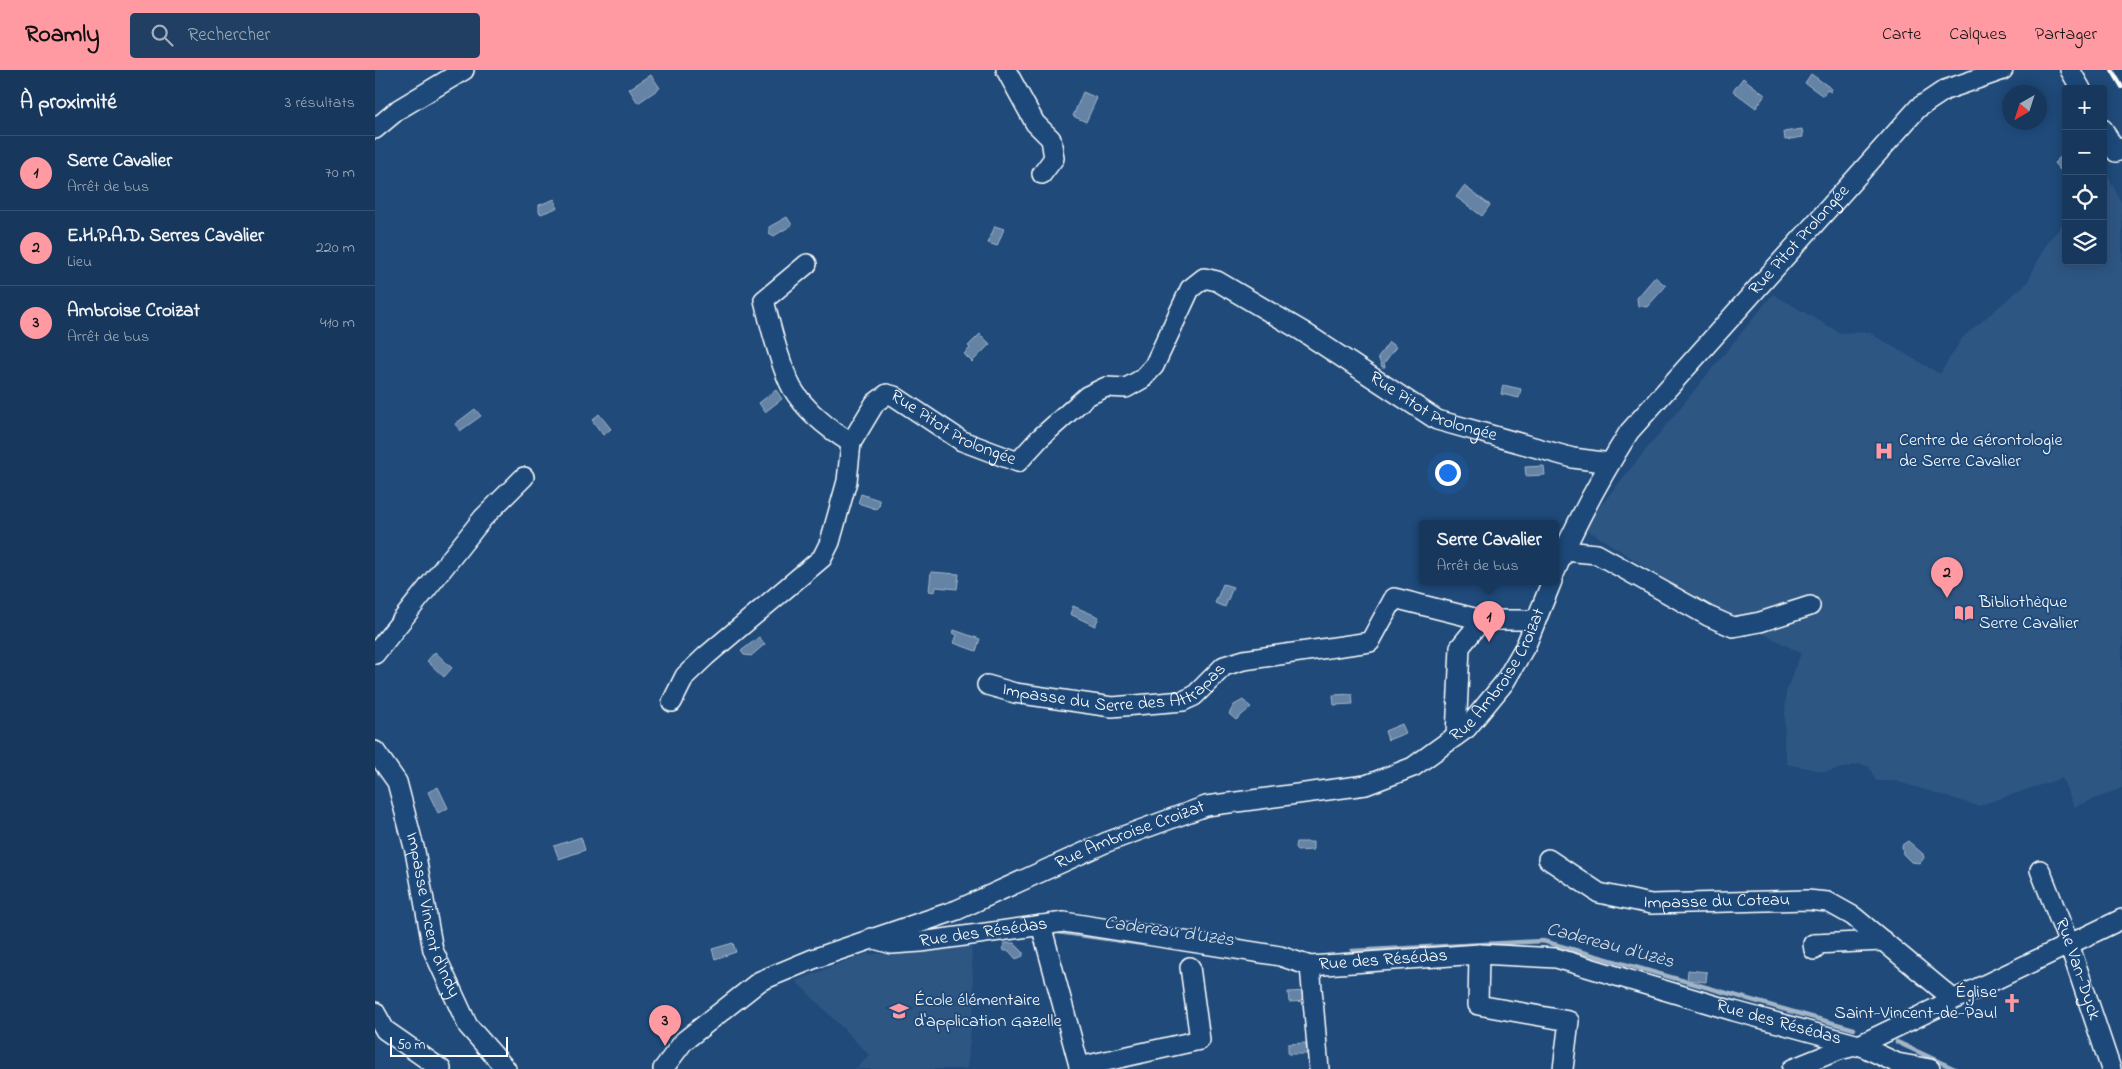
<!DOCTYPE html>
<html lang="fr">
<head>
<meta charset="utf-8">
<style>
	:root { --surface:#17385c; --page:#203f62; --text:#f1f3f6; --muted:#9eacbb; --line:#365272; --accent:#ff9aa2 }
	body { margin:0; font-family:"Indie Flower",sans-serif; background:var(--page); color:var(--text) }
	.controls { position:absolute; right:15px; top:15px; display:grid; overflow:hidden; border-radius:5px; box-shadow:0 2px 12px #0003 }
	.controls button { width:45px; height:45px; display:grid; place-items:center; padding:0; border:0; border-bottom:1px solid var(--line); background:var(--surface); color:var(--text); font:25px sans-serif }
	.compass { position:absolute; left:1627px; top:15px; width:45px; height:45px; border-radius:50%; background:var(--surface); box-shadow:0 2px 12px #0003; rotate:219deg }
	.scale { position:absolute; left:15px; bottom:12px; width:118px; box-sizing:border-box; padding-left:5px; border:2px solid #fff; border-top:0; font-size:14px; line-height:18px; white-space:nowrap; color:#fff; -webkit-text-stroke:4px #1f4a7a; paint-order:stroke }
	.you { position:absolute; left:1072px; top:402px; width:18px; height:18px; margin:-12px; border:4px solid #fff; border-radius:50%; background:#1a73e8; box-shadow:0 0 0 8px #1a73e833 }
	.badge { display:grid; place-items:center; width:32px; height:32px; border-radius:50%; background:var(--accent); color:#111; font-size:16px; font-weight:700 }
	.pin { position:absolute; translate:-50% -41px; filter:drop-shadow(0 1px 2px #0008) }
	.pin::after { content:''; position:absolute; top:26px; width:18px; height:15px; background:inherit; clip-path:polygon(0 0,100% 0,50% 100%) }
	.popup { position:absolute; left:1044px; top:450px; width:140px; height:65px; box-sizing:border-box; display:grid; place-content:center; border-radius:5px; background:var(--surface); filter:drop-shadow(0 1px 4px #0005); font-size:16px; white-space:nowrap; color:var(--muted) }
	.popup b { font-size:19px; color:var(--text) }
	.popup::after { content:''; position:absolute; left:50%; top:100%; margin-left:-10px; border:10px solid transparent; border-top-color:var(--surface) }
	.list { margin:0; padding:0; list-style:none }
	h2 { display:flex; justify-content:space-between; align-items:center; height:65px; margin:0; padding:0 20px; font-size:21px }
	h2 small { font-size:16px; font-weight:400; color:var(--muted) }
	.list li { display:grid; grid-template-columns:32px 1fr auto; gap:15px; align-items:center; box-sizing:border-box; height:75px; padding:0 20px; border-top:1px solid var(--line) }
	.list b { display:block; font-size:19px; white-space:nowrap }
	.list p { margin:0; font-size:16px; white-space:nowrap; color:var(--muted) }
	.list em { font-size:16px; font-style:normal; color:var(--muted) }
	.icon { flex:none; width:28px; height:28px; fill:none; stroke:currentColor; stroke-width:2; stroke-linecap:round; stroke-linejoin:round }
	.map { position:relative; flex:none; width:1747px; height:999px; overflow:hidden }
	header { display:flex; align-items:center; gap:30px; box-sizing:border-box; height:70px; padding:0 25px; background:var(--accent); color:#111 }
	header strong { font-size:24px }
	nav { display:flex; gap:28px; margin-inline-start:auto; font-size:18px }
	.search { width:350px; height:45px; background:var(--page); display:flex; align-items:center; gap:12px; box-sizing:border-box; padding:0 18px; border-radius:5px; color:var(--muted); font-size:19px }
	main { display:flex }
	aside { flex:1; background:var(--surface) }
	.map>svg:first-child { display:block }
	.built { fill:#2e5683 }
	.water { fill:#6583a4; stroke:#a3b5c8 }
	.lines { fill:none; stroke-linecap:round; stroke-linejoin:round }
	.stream { stroke:#a3b5c8; stroke-width:4.5 }
	.minor-casing { stroke:#fff; stroke-width:22 }
	.minor { stroke:#1f4a7a; stroke-width:19 }
	.rail { stroke:#fff; stroke-width:4 }
	.labels { text-anchor:middle; dominant-baseline:central; stroke-width:4; stroke-linejoin:round; paint-order:stroke }
	.street-label { font-size:18px; fill:#fff; stroke:#1f4a7a }
	.poi-label { font-size:18px; fill:#fff; stroke:#1f4a7a; text-anchor:start }
	.water-label { font-size:19px; font-style:italic; fill:#d8e0e8; stroke:#1f4a7a }
</style>
</head>
<body>
<header>
<strong>Roamly</strong>
<div class="search"><svg class="icon" aria-label="search" viewBox="0 0 24 24"><circle cx="10" cy="10" r="6"/><path d="M15 15l6 6"/></svg>Rechercher</div>
<nav><a>Carte</a><a>Calques</a><a>Partager</a></nav>
</header>
<main>
<aside>
<h2>À proximité<small>3 résultats</small></h2>
<ul class="list">
<li><span class="badge">1</span><div><b>Serre Cavalier</b><p>Arrêt de bus</p></div><em>70 m</em></li>
<li><span class="badge">2</span><div><b>E.H.P.A.D. Serres Cavalier</b><p>Lieu</p></div><em>220 m</em></li>
<li><span class="badge">3</span><div><b>Ambroise Croizat</b><p>Arrêt de bus</p></div><em>410 m</em></li>
</ul>
</aside>
<div class="map">
<svg width="1747" height="999" viewBox="0 0 1747 999">
	<rect width="100%" height="100%" fill="#1f4a7a"/>
	<filter id="ink" filterUnits="userSpaceOnUse"><feTurbulence type="fractalNoise" baseFrequency=".02" numOctaves="2"/><feDisplacementMap in="SourceGraphic" scale="10" xChannelSelector="R" yChannelSelector="G"/><feConvolveMatrix kernelMatrix="1 2 1 2 8 2 1 2 1" color-interpolation-filters="sRGB"/></filter>
	<g filter="url(#ink)">
		<path class="built" d="M 1732,104 L 1747,134 L 1747,718 L 1699,737 L 1687,708 L 1603,736 L 1520,711 L 1501,711 L 1494,697 L 1485,694 L 1451,702 L 1412,694 L 1409,675 L 1411,622 L 1426,583 L 1319,528 L 1208,457 L 1398,224 L 1465,263 L 1493,262 L 1565,304 L 1587,268 L 1652,213 L 1672,172 L 1691,151 L 1691,191 L 1728,191 L 1728,108 Z
			M 596,871 L 599,930 L 592,999 L 480,999 L 494,985 L 421,911 L 486,885 L 517,883 Z"/>
		<path class="water" d="M 1436,4 L 1457,19 L 1456,22 L 1452,20 L 1448,26 L 1430,13 Z
			M 276,5 L 285,18 L 263,33 L 254,19 Z
			M 1368,8 L 1390,25 L 1381,38 L 1358,21 Z
			M 708,22 L 722,28 L 711,52 L 698,46 Z
			M 1427,59 L 1428,67 L 1410,70 L 1409,62 Z
			M 1691,82 L 1691,95 L 1685,100 L 1679,93 Z
			M 1089,116 L 1115,135 L 1107,146 L 1081,127 Z
			M 180,129 L 182,138 L 166,144 L 164,142 L 164,135 Z
			M 412,147 L 417,155 L 399,166 L 394,163 L 394,157 Z
			M 620,156 L 629,159 L 622,176 L 613,173 Z
			M 1280,207 L 1291,216 L 1272,237 L 1263,236 L 1262,228 Z
			M 605,264 L 615,274 L 597,292 L 589,284 L 595,278 L 593,276 Z
			M 1014,272 L 1021,277 L 1009,293 L 1010,297 L 1007,297 L 1003,287 Z
			M 1128,315 L 1146,319 L 1144,328 L 1126,324 Z
			M 401,320 L 407,329 L 390,342 L 384,333 Z
			M 100,339 L 106,346 L 85,361 L 80,354 Z
			M 224,344 L 236,359 L 228,365 L 217,350 Z
			M 1169,396 L 1170,405 L 1151,406 L 1150,397 Z
			M 486,424 L 504,430 L 505,435 L 501,439 L 483,433 Z
			M 556,502 L 584,504 L 582,519 L 561,517 L 560,522 L 554,521 Z
			M 848,514 L 858,517 L 850,537 L 840,533 Z
			M 698,536 L 724,547 L 720,556 L 695,544 Z
			M 579,560 L 605,569 L 601,581 L 579,573 L 582,565 L 578,563 Z
			M 384,567 L 390,574 L 376,586 L 369,585 L 366,581 Z
			M 60,582 L 77,598 L 69,607 L 52,591 Z
			M 977,624 L 978,634 L 959,635 L 958,625 Z
			M 868,630 L 876,637 L 861,650 L 854,644 L 859,635 Z
			M 1027,654 L 1031,663 L 1013,670 L 1010,661 Z
			M 63,717 L 73,738 L 63,743 L 53,722 Z
			M 206,767 L 210,780 L 184,789 L 179,776 Z
			M 1533,771 L 1548,784 L 1549,788 L 1545,793 L 1536,792 L 1528,784 L 1527,775 Z
			M 921,772 L 938,772 L 938,780 L 922,781 L 920,777 Z
			M 358,873 L 361,882 L 340,889 L 337,879 Z
			M 630,873 L 639,873 L 648,882 L 648,886 L 641,889 L 634,881 L 630,881 L 627,879 Z
			M 1313,900 L 1332,902 L 1331,912 L 1312,910 Z
			M 933,921 L 934,931 L 914,932 L 913,922 Z
			M 931,973 L 932,984 L 913,984 L 913,974 Z"/>
		<g class="lines">
			<path class="stream" d="M 683,862 L 768,874
				M 977,881 L 1168,871 L 1479,959
				M 1522,972 L 1580,999"/>
			<g class="minor-casing">
				<g id="minor">
					<path d="M 631,0 L 660,53 L 676,69 L 679,88 L 667,104"/>
					<path d="M 1695,0 L 1706,19"/>
					<path d="M 0,59 L 24,39 L 89,0"/>
					<path d="M 1728,59 L 1741,82 L 1747,78"/>
					<path d="M 432,194 L 389,230 C 395,255 405,296 417,318 C 430,340 455,360 476,373"/>
					<path d="M 1189,481 L 1222,484 L 1333,546 L 1358,557 L 1385,552 L 1435,536"/>
					<path id="s1" d="M 1180,502 C 1200,454 1226,407 1254,362 L 1543,38 L 1570,20 L 1628,0"/>
					<path d="M 0,584 L 108,448 L 149,407"/>
					<path id="s2" d="M 612,615 L 640,623 L 737,637 L 808,631 L 819,626 L 849,596 L 869,590 L 995,572 L 1019,528 L 1107,550 L 1161,550"/>
					<path id="s3" d="M 297,632 L 310,606 L 331,586 L 447,488 L 455,472 L 472,411 L 476,373 L 500,333 L 512,324 L 519,326 L 587,371 L 643,392 L 665,368 L 712,326 L 731,317 L 751,318 L 767,309 L 779,296 L 815,219 L 829,208 L 842,211 L 927,261 L 1062,350 L 1198,388 L 1235,393"/>
					<path d="M 1081,666 L 1085,577 L 1107,550"/>
					<path id="s4" d="M 0,681 L 22,712 L 40,781 L 58,880 L 93,956 L 131,999"/>
					<path id="s5" d="M 1173,789 L 1224,823 L 1276,834 L 1432,830 L 1453,832 L 1478,846 L 1578,929"/>
					<path id="s6" d="M 1665,800 L 1694,874 L 1736,999"/>
					<path d="M 666,855 L 705,999"/>
					<path id="s7" d="M 496,868 L 517,874 L 546,872 L 689,852 L 905,886 L 935,896 L 1104,884 L 1181,888 L 1359,941 L 1484,975 L 1522,993 L 1555,999"/>
					<path d="M 1439,880 L 1438,874 L 1509,871"/>
					<path d="M 1104,884 L 1103,935 L 1194,951 L 1188,999"/>
					<path d="M 935,896 L 944,999"/>
					<path d="M 0,942 L 10,960 L 66,999"/>
					<path d="M 704,997 L 825,970 L 815,897"/>
					<path id="s8" d="M 288,999 L 309,971 L 385,911 L 438,889 L 582,840 L 732,772 L 831,736 L 991,715 L 1038,697 L 1092,658 L 1129,613 L 1151,575 L 1177,511"/>
					<path d="M 1417,999 L 1464,980 L 1484,975 L 1747,849"/>
				</g>
			</g>
			<use href="#minor" class="minor"/>
			<path class="rail" d="M 1737,0 L 1747,17"/>
		</g>
	</g>
	<defs>
		<g id="hospital-bare" transform="scale(1.5)"><path d="M-5-5h3v3.5h4V-5h3V5h-3V1.5h-4V5h-3Z" fill="#ff9aa2" stroke="#1f4a7a" stroke-width="2.5" paint-order="stroke"/></g>
		<g id="library-bare" transform="scale(1.5)"><path d="M-6-4Q-3-5.5-.7-3.5V5Q-3 3-6 4ZM6-4Q3-5.5 .7-3.5V5Q3 3 6 4Z" fill="#ff9aa2" stroke="#1f4a7a" stroke-width="2.5" paint-order="stroke"/></g>
		<g id="church-bare" transform="scale(1.5)"><path d="M-1.2-6h2.4v3.5h3.3v2.4h-3.3V6h-2.4V-.1h-3.3v-2.4h3.3Z" fill="#ff9aa2" stroke="#1f4a7a" stroke-width="2.5" paint-order="stroke"/></g>
		<g id="school-bare" transform="scale(1.5)"><path d="M0-5L7-2L0 1L-7-2ZM-4 1L0 2.5L4 1V4Q0 6-4 4Z" fill="#ff9aa2" stroke="#1f4a7a" stroke-width="2.5" paint-order="stroke"/></g>
	</defs>
	<g fill-rule="evenodd">
		<use href="#hospital-bare" x="1509" y="381"/>
		<use href="#library-bare" x="1589" y="543"/>
		<use href="#church-bare" x="1637" y="933"/>
		<use href="#school-bare" x="524" y="941"/>
	</g>
	<g class="labels">
		<g class="street-label">
			<text stroke="none"><textPath href="#s1" startOffset="415">Rue Pitot Prolongée</textPath></text>
			<text stroke="none"><textPath href="#s3" startOffset="1080">Rue Pitot Prolongée</textPath></text>
			<text stroke="none"><textPath href="#s3" startOffset="466">Rue Pitot Prolongée</textPath></text>
			<text stroke="none"><textPath href="#s8" startOffset="951">Rue Ambroise Croizat</textPath></text>
			<text stroke="none"><textPath href="#s2" startOffset="134">Impasse du Serre des Attrapas</textPath></text>
			<text stroke="none"><textPath href="#s8" startOffset="530">Rue Ambroise Croizat</textPath></text>
			<text stroke="none"><textPath href="#s5" startOffset="180">Impasse du Coteau</textPath></text>
			<text stroke="none"><textPath href="#s4" startOffset="176">Impasse Vincent d'Indy</textPath></text>
			<text stroke="none"><textPath href="#s7" startOffset="114">Rue des Résédas</textPath></text>
			<text stroke="none"><textPath href="#s7" startOffset="519">Rue des Résédas</textPath></text>
			<text stroke="none"><textPath href="#s6" startOffset="106">Rue Van-Dyck</textPath></text>
			<text stroke="none"><textPath href="#s7" startOffset="924">Rue des Résédas</textPath></text>
		</g>
		<g class="poi-label">
			<text x="1524" y="371">Centre de Gérontologie<tspan x="1524" dy="21">de Serre Cavalier</tspan></text>
			<text x="1604" y="533">Bibliothèque<tspan x="1604" dy="21">Serre Cavalier</tspan></text>
			<text x="1622" y="923" text-anchor="end">Église<tspan x="1622" dy="21">Saint-Vincent-de-Paul</tspan></text>
			<text x="539" y="931">École élémentaire<tspan x="539" dy="21">d'application Gazelle</tspan></text>
		</g>
		<g class="water-label">
			<text transform="translate(794 862) rotate(8)">Cadereau d'Uzès</text>
			<text transform="translate(1235 876) rotate(15)">Cadereau d'Uzès</text>
		</g>
	</g>
</svg>
<div class="controls">
<button>+</button>
<button>−</button>
<button><svg class="icon" aria-label="locate" viewBox="0 0 24 24"><circle cx="12" cy="12" r="6"/><path d="M12 2v4M12 18v4M2 12h4M18 12h4"/></svg></button>
<button><svg class="icon" aria-label="layers" viewBox="0 0 24 24"><path d="M12 4l9 5-9 5-9-5zM3 14l9 5 9-5"/></svg></button>
</div>
<svg class="compass" viewBox="-18 -18 36 36"><path d="M0-13l5 13h-10z" fill="#e53935"/><path d="M0 13l5-13h-10z" fill="#9eacbb"/></svg>
<div class="scale">50 m</div>
<div class="you"></div>
<div class="pin badge" style="left:1114px;top:572px">1</div>
<div class="popup"><b>Serre Cavalier</b>Arrêt de bus</div>
<div class="pin badge" style="left:1572px;top:528px">2</div>
<div class="pin badge" style="left:290px;top:976px">3</div>
</div>
</main>
</body>
</html>
